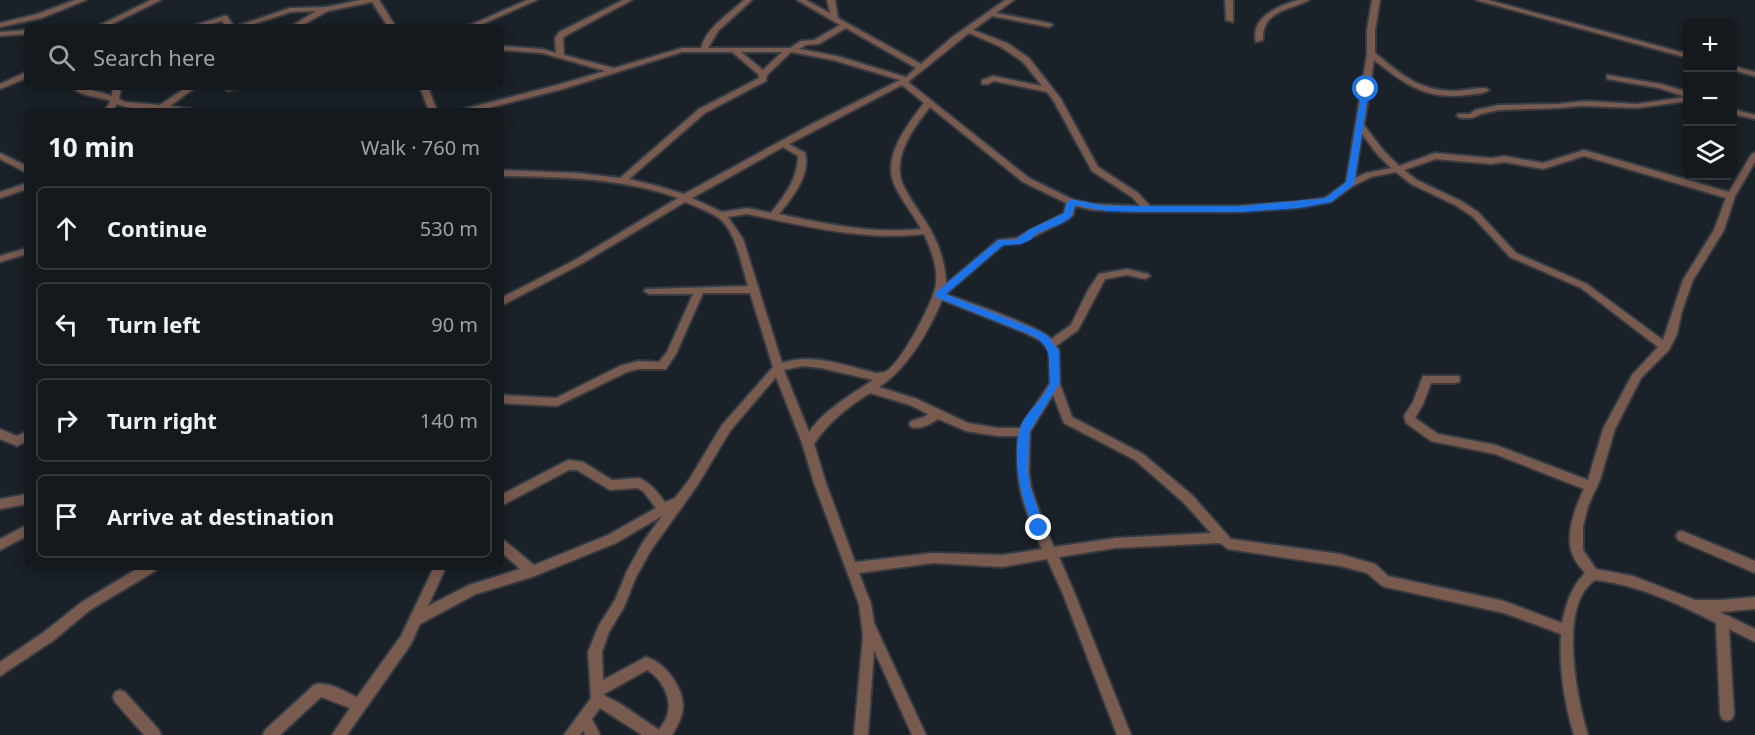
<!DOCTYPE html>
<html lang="en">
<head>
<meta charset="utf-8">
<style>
	:root { --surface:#14191e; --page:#21262b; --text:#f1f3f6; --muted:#9da0a4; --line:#33383c }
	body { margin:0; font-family:"Noto Sans",sans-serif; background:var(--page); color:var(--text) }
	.controls { position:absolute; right:18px; top:18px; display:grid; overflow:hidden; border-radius:9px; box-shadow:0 3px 15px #0003 }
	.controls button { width:54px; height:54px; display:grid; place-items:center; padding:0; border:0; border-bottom:2px solid var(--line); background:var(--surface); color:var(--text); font:30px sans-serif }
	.stop { position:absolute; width:18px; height:18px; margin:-14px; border:4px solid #1a73e8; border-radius:50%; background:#fff }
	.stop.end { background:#1a73e8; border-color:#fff; box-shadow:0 2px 6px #0008 }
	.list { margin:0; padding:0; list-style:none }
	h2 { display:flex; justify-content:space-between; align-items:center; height:78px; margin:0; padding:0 24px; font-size:26px }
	h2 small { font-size:20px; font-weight:400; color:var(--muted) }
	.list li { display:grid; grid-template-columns:39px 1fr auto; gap:18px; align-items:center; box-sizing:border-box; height:84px; margin:0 12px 12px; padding:0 12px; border:2px solid var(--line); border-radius:9px }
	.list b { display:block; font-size:22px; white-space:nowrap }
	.list em { font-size:20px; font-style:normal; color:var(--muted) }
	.icon { flex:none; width:33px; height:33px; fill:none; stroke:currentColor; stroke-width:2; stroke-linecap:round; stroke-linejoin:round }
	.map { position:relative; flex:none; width:1755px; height:735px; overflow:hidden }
	.search { position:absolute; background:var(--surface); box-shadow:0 3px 15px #0003; left:24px; top:24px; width:480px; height:66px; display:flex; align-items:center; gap:15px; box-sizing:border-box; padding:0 21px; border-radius:9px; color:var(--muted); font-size:22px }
	.panel { position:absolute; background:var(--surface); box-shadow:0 3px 15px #0003; left:24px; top:108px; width:480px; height:462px; border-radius:9px }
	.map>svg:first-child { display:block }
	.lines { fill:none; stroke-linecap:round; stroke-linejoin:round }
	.minor-casing { stroke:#353b42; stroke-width:4 }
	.minor { fill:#785a4f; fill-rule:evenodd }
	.route { fill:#1a73e8 }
</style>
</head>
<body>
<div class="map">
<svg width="1755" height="735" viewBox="0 0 1755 735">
	<rect width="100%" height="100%" fill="#1a2128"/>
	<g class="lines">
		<g class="minor-casing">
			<path id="minor" d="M 75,0 L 86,0 L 42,18 L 0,27 L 0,23 L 37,14 Z
				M 151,0 L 161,0 L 106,27 L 96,27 Z
				M 360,0 L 379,0 L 396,27 L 388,27 L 372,2 L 328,11 L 299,27 L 290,27 L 316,11 L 291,12 L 244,27 L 226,27 L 222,21 L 202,27 L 190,27 L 224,16 L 227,16 L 234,27 L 290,8 L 326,7 Z
				M 527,0 L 537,0 L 476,27 L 466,27 Z
				M 623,0 L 632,0 L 565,36 L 563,38 L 564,55 L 614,68 L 682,48 L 701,48 C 707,27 729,14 744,0 L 752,0 L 718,31 L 708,48 L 790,48 L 801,41 L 814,40 L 840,25 L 797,0 L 806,0 L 830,13 L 827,0 L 835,0 L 838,18 L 921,64 L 951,38 L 1005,0 L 1014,0 L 996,13 L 1049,23 L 1053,25 L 1049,27 L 992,16 L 973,30 L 1007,43 L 1029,58 L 1061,99 L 1098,167 L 1138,193 L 1150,206 L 1238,206 L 1298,202 L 1325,198 L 1346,183 L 1367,54 L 1367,30 L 1372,0 L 1380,0 L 1375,30 L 1375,53 C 1402,75 1419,91 1456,91 C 1466,90 1475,88 1485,88 L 1489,90 C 1483,94 1474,94 1467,95 C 1426,100 1404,84 1374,60 L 1364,125 L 1383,150 L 1399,166 L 1435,153 L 1491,158 L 1504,156 L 1543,163 L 1584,150 L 1729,192 L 1751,155 L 1755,152 L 1755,162 L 1735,196 L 1724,230 L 1693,280 L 1682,311 L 1677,334 L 1669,350 L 1641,378 L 1615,429 L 1600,480 L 1588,506 L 1583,527 L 1583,550 L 1596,569 L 1633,576 L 1695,600 L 1720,600 L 1755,597 L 1755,609 L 1720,612 L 1755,629 L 1755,642 L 1729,629 L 1734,714 L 1732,719 L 1727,721 L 1722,719 L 1720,714 L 1716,623 C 1677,603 1638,585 1595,580 C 1591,583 1588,586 1585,590 C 1562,622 1577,699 1588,735 L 1574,735 C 1564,702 1559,669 1561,634 L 1504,613 L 1385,587 L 1381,585 L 1367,573 L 1340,566 L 1228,549 L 1220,543 L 1115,548 L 1059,557 L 1075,594 L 1131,735 L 1117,735 L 1063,594 L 1047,559 L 1002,567 L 933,563 L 859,573 L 871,604 L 874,623 L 926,735 L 912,735 L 874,650 L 868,735 L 854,735 L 863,636 L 859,604 L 814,483 L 802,443 L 776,377 L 730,431 L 697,486 L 651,550 L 636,577 L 624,607 L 609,632 L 602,652 L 603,680 L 646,657 C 665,662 684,688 683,708 C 682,718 677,727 672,735 L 642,735 L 600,708 L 592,719 L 600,735 L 585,735 L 583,731 L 580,735 L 564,735 L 591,698 L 588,652 L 599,625 L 615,600 L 627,571 L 643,542 L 662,516 L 616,543 L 532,577 L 476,594 L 420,624 L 411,644 L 347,735 L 332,735 L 350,708 L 321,697 L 280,735 L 263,735 L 265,730 L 314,685 C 327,680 345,692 357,697 L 401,636 L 434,567 L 446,567 L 428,606 L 469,585 L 520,569 L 501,552 L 501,540 L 505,541 L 534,565 L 608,535 L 656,508 L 643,491 L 637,488 L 610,490 L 577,470 L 569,470 L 501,506 L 501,495 L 568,460 L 583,462 L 612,480 L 639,478 C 651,483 657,492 665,502 L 675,498 L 689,480 L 722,425 L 773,367 L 750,293 L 703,293 L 676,354 L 666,369 L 638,369 L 627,372 L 557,406 L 501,403 L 501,395 L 556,398 L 620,366 L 638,361 L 659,362 L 667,352 L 693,294 L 649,294 L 644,291 L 646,289 L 748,286 C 741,264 737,234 720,219 C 710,211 696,207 685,202 L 581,264 L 501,306 L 501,298 L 575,260 L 678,198 C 621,178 561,177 501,176 L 501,170 L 578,173 L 620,178 L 699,109 L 759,78 L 759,75 L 732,52 L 682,52 L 563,89 L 477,111 L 463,111 L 464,109 L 557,85 L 605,71 L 542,53 L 501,50 L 501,46 L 542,49 L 556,53 L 555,38 L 559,32 ZM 846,28 L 916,68 L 906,77 L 837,56 L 799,49 L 806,45 L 819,44 ZM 969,33 L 1001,47 L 1023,62 L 1042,86 L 993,76 L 982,80 L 982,84 L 988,84 L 994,81 L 1047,92 L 1053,100 L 1092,171 L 1132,197 L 1140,206 L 1092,204 L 1074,200 L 1029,178 L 908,82 ZM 741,52 L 782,52 L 763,70 ZM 791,52 L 833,60 L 900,80 L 812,124 L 684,194 L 658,186 L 629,179 L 705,113 L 766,81 L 767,75 ZM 902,85 L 924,103 C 907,125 880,159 896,188 C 903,202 913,214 921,229 C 874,234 825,224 779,214 C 792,198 811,175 805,153 L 789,144 ZM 930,107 L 1023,182 L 1066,203 L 1064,213 L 1061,215 L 1016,238 L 998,240 L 946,284 C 946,270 942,256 937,243 C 929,223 914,207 904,187 C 890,160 913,128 930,107 ZM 1362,134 L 1377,154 L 1391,168 L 1366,173 L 1355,178 ZM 783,147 L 798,156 C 798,179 784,196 771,213 L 747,208 L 722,212 L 692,198 ZM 1584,156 L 1726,198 L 1714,230 L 1683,280 L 1663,340 L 1587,284 L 1516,253 L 1478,212 L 1461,201 L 1417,180 L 1404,170 L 1436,159 L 1491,164 L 1504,162 L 1543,169 ZM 1396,172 L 1411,184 L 1455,205 L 1472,216 L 1510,257 L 1581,288 L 1658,347 L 1632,375 L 1603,429 L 1588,480 L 1496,445 L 1438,434 L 1415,418 L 1423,404 L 1431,383 L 1455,383 L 1459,382 L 1460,379 L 1459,376 L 1423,376 L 1413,402 L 1404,416 L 1406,423 L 1431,441 L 1495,454 L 1584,489 C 1576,505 1565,535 1572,553 C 1574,560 1580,567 1585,573 C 1571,587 1566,604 1562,623 L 1504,601 L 1388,576 L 1375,564 L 1340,554 L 1231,539 L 1192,495 L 1143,454 L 1072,417 L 1060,384 L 1059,350 L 1056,346 L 1078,330 L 1105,279 L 1127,275 L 1145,279 L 1150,276 L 1148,274 L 1127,269 L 1099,274 L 1088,290 L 1071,325 L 1051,339 C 1042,327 966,301 946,294 L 1003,245 L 1021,243 L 1067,220 L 1073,215 L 1075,206 L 1092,210 L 1134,212 L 1238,212 L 1298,208 L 1331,202 L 1353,186 L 1371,177 ZM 747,214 C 805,226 865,241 924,234 C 931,249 938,267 936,284 C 934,301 901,364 885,372 C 884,372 877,373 876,373 C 846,366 812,352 782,363 L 743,239 L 728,217 ZM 942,300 L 1025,333 L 1041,341 L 1049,351 L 1050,383 L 1020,428 L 998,428 L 968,423 L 917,399 L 879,387 C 907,369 929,331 942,300 ZM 803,366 L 821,368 L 873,380 C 851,395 825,409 809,432 L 784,370 ZM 870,393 L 910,405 L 928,414 L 924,417 L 911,421 L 909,424 L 911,427 C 920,430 931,424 938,419 L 966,431 L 998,436 L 1018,436 C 1018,449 1017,462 1018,474 C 1020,500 1032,526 1042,549 L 1002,555 L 933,553 L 855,562 L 826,483 L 814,444 C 829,421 848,407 870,393 ZM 1053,395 L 1064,423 L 1135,460 L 1184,503 L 1211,533 L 1115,538 L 1054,547 L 1045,528 L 1031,487 L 1029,472 L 1030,432 ZM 647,670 C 660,677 672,697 668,712 C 667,719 662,725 659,730 L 619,703 L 605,696 L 604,694 Z
				M 1225,0 L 1233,0 L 1233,22 L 1226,20 Z
				M 1298,0 L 1309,0 C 1289,11 1262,10 1263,40 L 1256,42 C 1250,17 1278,6 1298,0 Z
				M 1476,0 L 1488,0 L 1688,54 L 1688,58 Z
				M 27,30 L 27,34 L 0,36 L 0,32 Z
				M 1732,66 L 1755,72 L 1755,76 L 1732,70 Z
				M 24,73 L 27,73 L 27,78 L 0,89 L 0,84 Z
				M 1607,75 L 1661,84 L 1688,92 L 1688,101 L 1637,108 L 1582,106 L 1558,108 L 1499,110 L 1481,114 L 1472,118 L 1461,118 L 1457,116 L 1458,114 L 1470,114 L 1475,110 L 1499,105 L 1558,104 L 1586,101 L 1637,104 L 1686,97 L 1659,88 L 1607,79 Z
				M 72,87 C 82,87 101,92 112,96 L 113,87 L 121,87 L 119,99 L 125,102 L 160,105 L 187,87 L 196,87 L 170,106 L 191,109 L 195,111 C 173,111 137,112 117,104 L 112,111 L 104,111 L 111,101 C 97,96 82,97 72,87 Z
				M 227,87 L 237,87 L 229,91 L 225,89 Z
				M 420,87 L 428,87 L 437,111 L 429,111 Z
				M 1732,109 L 1755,115 L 1755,119 L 1732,114 Z
				M 0,153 L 27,166 L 27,173 L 0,159 Z
				M 27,183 L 27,189 L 0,198 L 0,192 Z
				M 27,248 L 27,254 L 0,262 L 0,256 Z
				M 0,429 L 17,436 L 27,431 L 27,441 L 17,446 L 0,439 Z
				M 27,494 L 27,504 L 0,509 L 0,499 Z
				M 27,525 L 27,536 L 0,550 L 0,539 Z
				M 1682,531 L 1755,561 L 1755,573 L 1678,540 L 1676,536 L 1678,532 Z
				M 140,567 L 157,567 L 155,571 L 90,610 L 54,640 L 0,676 L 0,662 L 44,632 L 82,602 Z
				M 120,690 L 125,692 L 159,730 L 161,735 L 144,735 L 115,702 L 113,697 L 115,692 Z"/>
		</g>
		<use href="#minor" class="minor"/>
	</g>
	<path class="route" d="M 1366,87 L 1369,89 L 1354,184 L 1331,202 L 1298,208 L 1238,212 L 1108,211 L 1075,205 L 1071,217 L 1062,223 L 1037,233 L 1030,240 L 1021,244 L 1003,245 L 946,294 L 1040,331 L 1048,336 L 1059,351 L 1059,384 L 1029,432 L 1028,472 L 1030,487 L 1045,528 L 1043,531 L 1035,531 C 1022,501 1012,465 1019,432 C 1023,413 1042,402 1049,385 C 1051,379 1049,368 1049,362 C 1049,349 1044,343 1034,336 L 936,297 L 936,292 L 998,240 L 1016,239 L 1030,229 L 1064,213 L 1067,202 L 1071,199 L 1108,206 L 1238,206 L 1325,198 L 1346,182 L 1362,89 Z"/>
</svg>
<div class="controls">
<button>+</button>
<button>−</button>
<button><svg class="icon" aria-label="layers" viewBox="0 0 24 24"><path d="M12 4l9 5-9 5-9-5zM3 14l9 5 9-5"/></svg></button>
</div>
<div class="stop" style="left:1366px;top:89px"></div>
<div class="stop end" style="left:1039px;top:528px"></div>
<div class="search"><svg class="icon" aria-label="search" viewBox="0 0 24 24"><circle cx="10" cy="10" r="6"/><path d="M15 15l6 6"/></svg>Search here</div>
<section class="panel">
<h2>10 min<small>Walk · 760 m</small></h2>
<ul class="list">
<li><svg class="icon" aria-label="ahead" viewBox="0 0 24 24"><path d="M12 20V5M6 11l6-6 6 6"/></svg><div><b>Continue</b></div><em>530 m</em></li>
<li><svg class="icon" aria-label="left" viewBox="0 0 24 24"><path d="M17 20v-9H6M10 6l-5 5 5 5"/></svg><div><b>Turn left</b></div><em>90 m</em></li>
<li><svg class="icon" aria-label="right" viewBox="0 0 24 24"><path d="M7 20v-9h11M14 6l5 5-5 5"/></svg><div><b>Turn right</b></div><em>140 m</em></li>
<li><svg class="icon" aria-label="arrive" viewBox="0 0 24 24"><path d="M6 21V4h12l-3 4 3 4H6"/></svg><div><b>Arrive at destination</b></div></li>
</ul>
</section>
</div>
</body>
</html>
